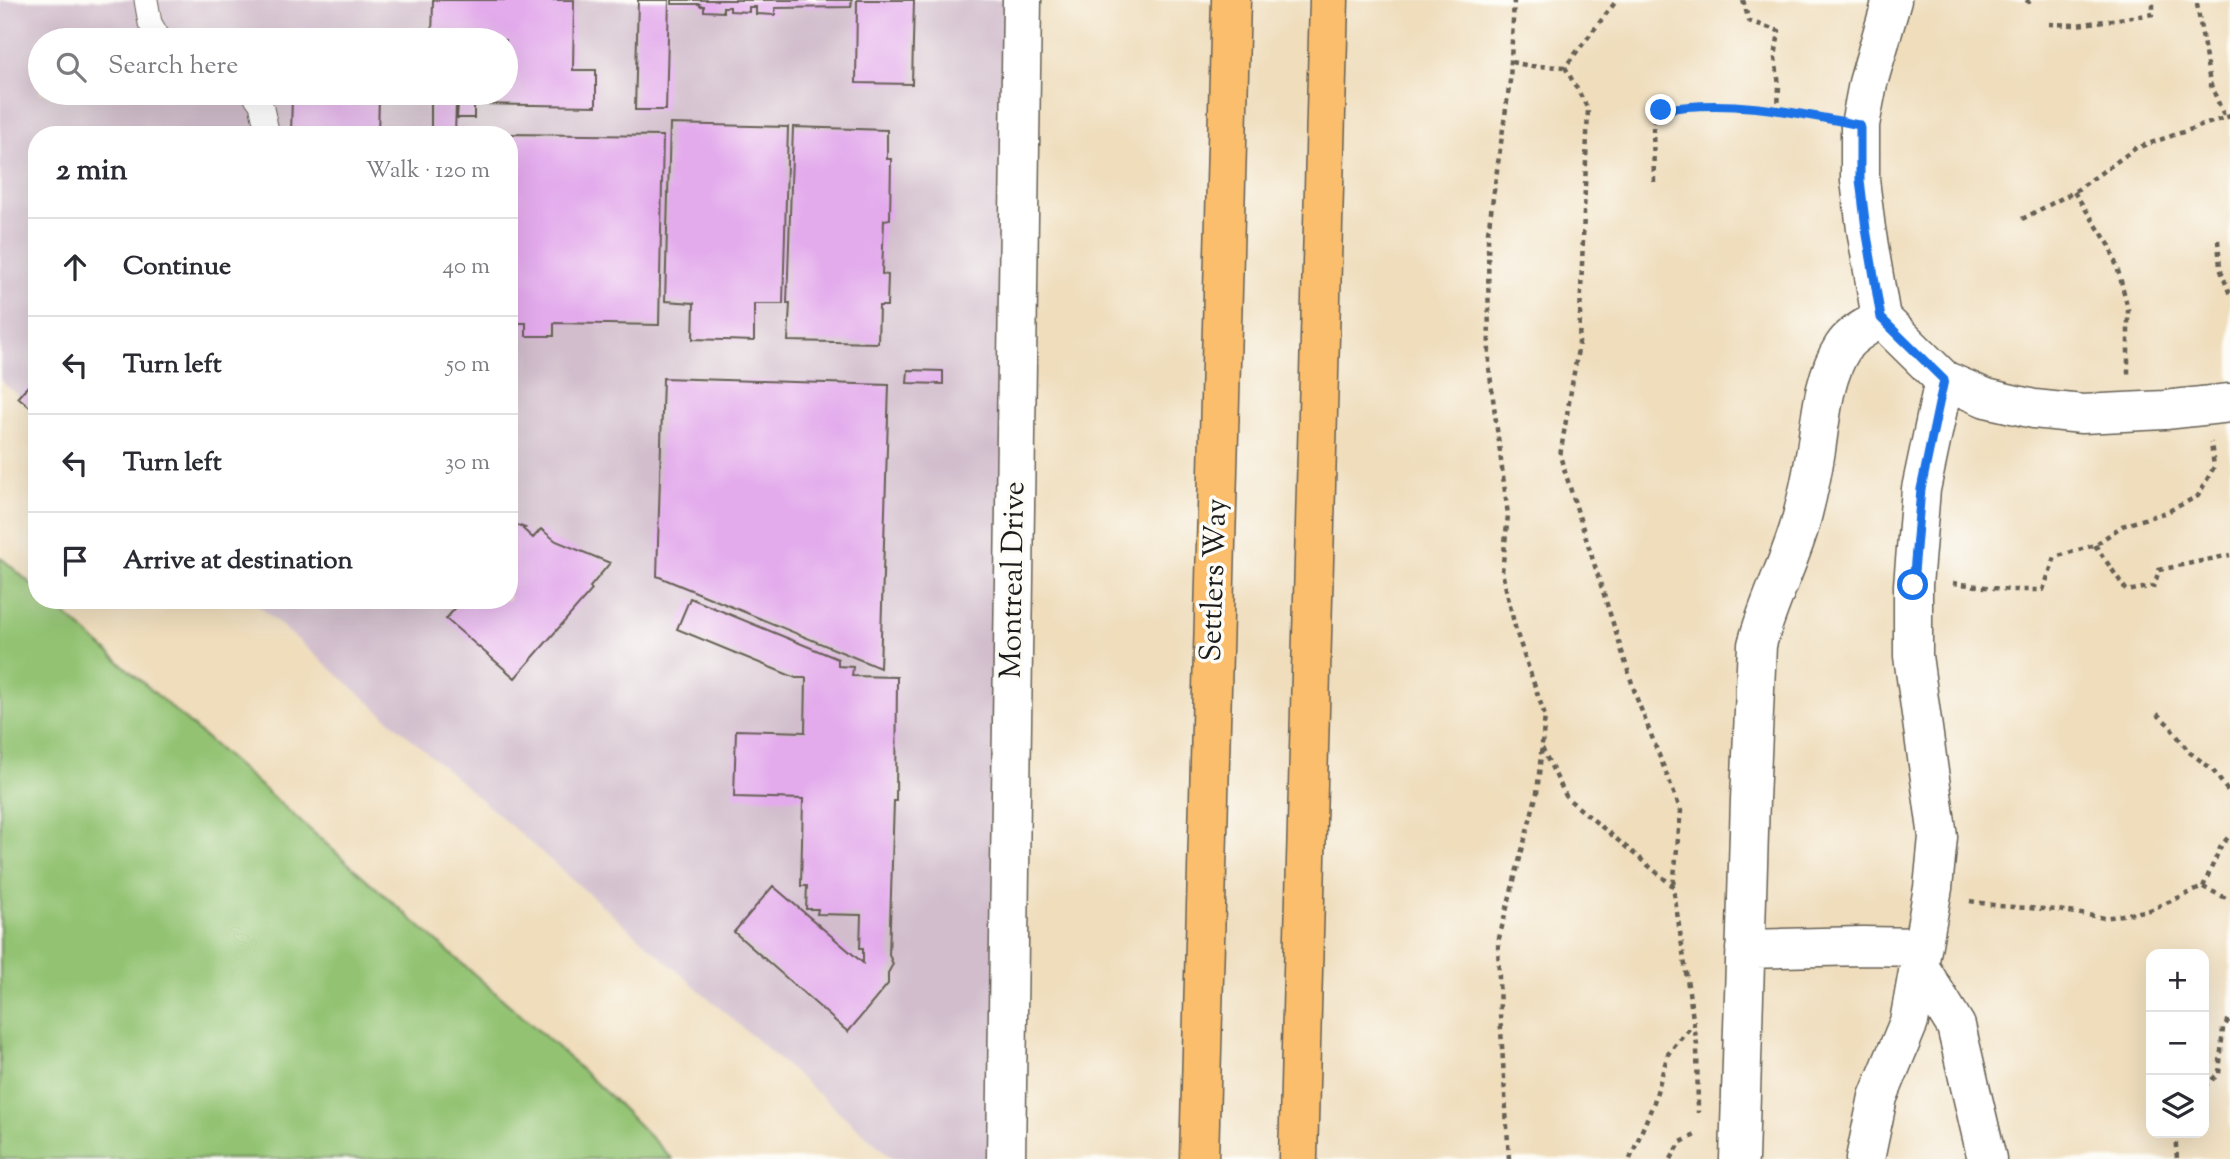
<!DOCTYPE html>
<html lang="en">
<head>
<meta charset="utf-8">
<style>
	:root { --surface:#fff; --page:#f7f7f7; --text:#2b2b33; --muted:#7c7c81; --line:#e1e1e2 }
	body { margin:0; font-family:"Sorts Mill Goudy",serif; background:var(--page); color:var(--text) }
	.controls { position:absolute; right:21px; bottom:21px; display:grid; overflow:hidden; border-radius:14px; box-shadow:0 7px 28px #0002 }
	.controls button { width:63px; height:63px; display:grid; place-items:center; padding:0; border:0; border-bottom:2px solid var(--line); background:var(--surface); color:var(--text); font:35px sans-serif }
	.stop { position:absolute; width:21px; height:21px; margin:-16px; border:5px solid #1a73e8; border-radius:50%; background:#fff }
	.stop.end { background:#1a73e8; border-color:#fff; box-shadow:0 2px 7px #0008 }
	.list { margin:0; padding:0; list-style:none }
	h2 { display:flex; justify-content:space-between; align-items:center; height:91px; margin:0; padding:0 28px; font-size:30px }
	h2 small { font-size:23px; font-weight:400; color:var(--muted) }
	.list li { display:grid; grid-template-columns:46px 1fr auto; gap:21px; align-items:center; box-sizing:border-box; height:98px; padding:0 28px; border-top:2px solid var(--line) }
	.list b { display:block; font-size:26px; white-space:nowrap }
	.list em { font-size:23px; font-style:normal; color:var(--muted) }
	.icon { flex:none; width:38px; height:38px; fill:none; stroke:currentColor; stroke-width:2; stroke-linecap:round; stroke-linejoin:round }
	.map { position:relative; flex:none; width:2230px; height:1159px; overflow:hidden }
	.search { position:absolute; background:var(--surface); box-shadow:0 7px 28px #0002; left:28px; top:28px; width:490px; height:77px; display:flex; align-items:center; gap:18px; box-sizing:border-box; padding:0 24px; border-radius:38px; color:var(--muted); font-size:26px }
	.panel { position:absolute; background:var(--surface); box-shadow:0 7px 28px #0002; left:28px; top:126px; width:490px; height:483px; border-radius:28px }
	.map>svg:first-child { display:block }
	.industrial { fill:#d1bdcc; fill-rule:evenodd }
	.green { fill:#93c372; stroke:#587047; stroke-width:2 }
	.building { fill:#e3aaec }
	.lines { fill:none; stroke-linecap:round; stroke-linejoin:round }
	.lane-casing { stroke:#666054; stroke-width:25 }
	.street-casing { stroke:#666054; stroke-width:41 }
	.highway-casing { stroke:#666054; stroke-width:41 }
	.path { stroke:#666054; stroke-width:4.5; stroke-dasharray:5 5; stroke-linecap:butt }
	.lane { stroke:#fff; stroke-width:23 }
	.street { stroke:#fff; stroke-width:38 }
	.highway { stroke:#fabe6d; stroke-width:38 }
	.route { stroke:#1a73e8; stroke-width:9 }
	.labels { text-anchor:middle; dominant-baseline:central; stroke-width:7; stroke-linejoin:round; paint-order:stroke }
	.street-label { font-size:30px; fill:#1c1c1c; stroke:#fdfcf7 }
</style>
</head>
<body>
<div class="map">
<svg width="2230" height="1159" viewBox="0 0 2230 1159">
	<rect width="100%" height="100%" fill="#fdfcf7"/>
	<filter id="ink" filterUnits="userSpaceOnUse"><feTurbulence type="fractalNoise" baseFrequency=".0143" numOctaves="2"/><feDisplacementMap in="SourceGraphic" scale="14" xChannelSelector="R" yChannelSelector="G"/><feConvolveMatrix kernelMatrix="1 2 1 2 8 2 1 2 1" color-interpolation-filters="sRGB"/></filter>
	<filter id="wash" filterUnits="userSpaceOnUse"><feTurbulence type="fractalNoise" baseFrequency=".00686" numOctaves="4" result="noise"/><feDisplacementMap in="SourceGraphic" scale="28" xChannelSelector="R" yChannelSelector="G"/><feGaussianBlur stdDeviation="1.57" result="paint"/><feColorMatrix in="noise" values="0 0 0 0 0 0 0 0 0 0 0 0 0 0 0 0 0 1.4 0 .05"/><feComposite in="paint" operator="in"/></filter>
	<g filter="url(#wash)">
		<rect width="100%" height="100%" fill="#efddbc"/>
		<path class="industrial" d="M 0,0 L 1022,0 L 1006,1159 L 893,1159 L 252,600 L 509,600 L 509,135 L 37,135 L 37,412 L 0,380 ZM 40,40 L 506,40 L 506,93 L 40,93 Z"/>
		<path class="green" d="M 0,557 L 37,589 L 37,600 L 49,600 L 557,1047 L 617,1103 L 672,1159 L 0,1159 Z"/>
		<g id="blocks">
			<path class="building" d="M 433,0 L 574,0 L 573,70 L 596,70 L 596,106 L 474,104 L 474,118 L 457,118 L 458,104 L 456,104 L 455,135 L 431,134 L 431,93 L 506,93 L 506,40 L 432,40 Z
				M 638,0 L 669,0 L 666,110 L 635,110 Z
				M 672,0 L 852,0 L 851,7 L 775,8 L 775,15 L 756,14 L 756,7 L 749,7 L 749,12 L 730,11 L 730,7 L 723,7 L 723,12 L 704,11 L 704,6 L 700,6 L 700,4 L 672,4 Z
				M 857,0 L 914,0 L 912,84 L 856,83 Z
				M 295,28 L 381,31 L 381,40 L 295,40 Z
				M 292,95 L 379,97 L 378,135 L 291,135 Z
				M 670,124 L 788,127 L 783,304 L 754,304 L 754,341 L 693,339 L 694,303 L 665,301 Z
				M 793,127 L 887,130 L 887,159 L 891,159 L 890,219 L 884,220 L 882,274 L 888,275 L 887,306 L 879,306 L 878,343 L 788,341 L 790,303 L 787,303 Z
				M 509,134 L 663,136 L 659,325 L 554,323 L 554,336 L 526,336 L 526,323 L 509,323 Z
				M 908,370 L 943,371 L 943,384 L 907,383 Z
				M 37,376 L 37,413 L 18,397 Z
				M 663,378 L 889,385 L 880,668 L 657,576 Z
				M 509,522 L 525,528 L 523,529 L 533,538 L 541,529 L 556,541 L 610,563 L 590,587 L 592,590 L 515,678 L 446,619 L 462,600 L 509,600 Z
				M 690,598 L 838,659 L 838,666 L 853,667 L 852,676 L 897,677 L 896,801 L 894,801 L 889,955 L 893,964 L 888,973 L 888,984 L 848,1032 L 734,932 L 773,886 L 863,963 L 863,948 L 860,948 L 861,915 L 817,914 L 818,909 L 806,909 L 807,886 L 801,886 L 803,799 L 734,797 L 736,730 L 805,732 L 806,678 L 796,678 L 677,629 Z"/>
		</g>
	</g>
	<g filter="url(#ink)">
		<use href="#blocks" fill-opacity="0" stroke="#666054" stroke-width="2"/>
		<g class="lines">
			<g class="lane-casing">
				<path id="lane" d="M 146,0 L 150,23 L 160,40
					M 253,93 L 261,104 L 268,135"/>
			</g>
			<g class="street-casing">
				<path id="street" d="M 1892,0 L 1868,83 L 1860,125 L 1860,180 L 1866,229 L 1881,318 L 1944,380 L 1986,398 L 2034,409 L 2082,414 L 2165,410 L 2230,403
					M 1745,949 L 1863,946 L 1922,947
					M 1920,968 L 1956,1026 L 1987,1159
					M 1006,1159 L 1022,0
					M 1739,1159 L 1750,799 L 1757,645 C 1767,605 1787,568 1799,528 C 1806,503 1812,476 1816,450 C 1821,416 1824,376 1843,347 C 1851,334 1869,326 1881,318
					M 1865,1159 L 1878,1097 L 1909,1022 L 1933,888 L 1938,837 L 1913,656 L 1913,585 L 1921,489 L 1944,380"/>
			</g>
			<g class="highway-casing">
				<path id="highway" d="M 1199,1159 L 1231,0
					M 1298,1159 L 1329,0"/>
			</g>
			<path class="path" d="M 1743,0 L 1749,21 L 1779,31 L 1775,58 L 1779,85 L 1778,111
				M 2026,0 L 2029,2 L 2031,0
				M 2197,4 L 2210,83 L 2225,118
				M 2049,24 L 2077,25 L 2153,14 L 2153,0
				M 1511,62 L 1531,66 L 1565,67 L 1617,0
				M 1565,67 L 1588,109 L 1579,343 L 1560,456 L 1637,699 L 1681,811 L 1673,886
				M 1654,182 L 1653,123 L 1661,110 C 1715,101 1768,107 1821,118
				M 2074,192 L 2110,246 L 2120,277 L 2128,309 L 2128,374
				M 2022,219 L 2074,192 L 2136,148 L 2230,116
				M 2218,240 L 2220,268 L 2230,295
				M 2095,545 L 2127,591 L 2154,586 L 2159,570 L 2230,555
				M 1953,583 L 2010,590 L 2043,590 L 2055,557 L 2095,545 L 2122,526 L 2167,512 L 2198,496 L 2214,467 L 2211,442
				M 2157,714 L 2169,725 L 2189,752 L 2212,769 L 2230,794
				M 1542,748 L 1567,798 L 1673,886 L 1697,1045 L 1698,1113
				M 2203,887 L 2230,900
				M 1970,901 L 1999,906 L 2058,910 L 2105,918 L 2150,910 L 2203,887 L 2221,846 L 2230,835
				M 2204,1086 L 2219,1074 L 2223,1028 L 2230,1018
				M 2175,1133 L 2177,1159
				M 1509,1159 L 1500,1014 L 1498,942 L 1537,793 L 1545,716 L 1516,631 L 1502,572 L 1508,515 L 1489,367 L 1488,232 L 1510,81 L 1514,0
				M 1630,1159 L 1654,1102 L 1668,1054 L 1693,1024
				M 1671,1159 L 1681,1142 L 1699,1133"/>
			<use href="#lane" class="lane"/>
			<use href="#street" class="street"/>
			<use href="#highway" class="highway"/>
		</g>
	</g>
	<g class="lines" filter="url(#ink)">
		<path class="route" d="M 1661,110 C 1728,98 1793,112 1860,125 L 1860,180 L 1866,229 L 1881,318 L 1944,380 L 1921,489 L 1913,585"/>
	</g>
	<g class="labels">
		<g class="street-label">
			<text transform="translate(1014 580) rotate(-89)">Montreal Drive</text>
			<text transform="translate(1215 580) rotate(-88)">Settlers Way</text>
		</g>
	</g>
</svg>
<div class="controls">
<button>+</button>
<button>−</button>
<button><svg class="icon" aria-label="layers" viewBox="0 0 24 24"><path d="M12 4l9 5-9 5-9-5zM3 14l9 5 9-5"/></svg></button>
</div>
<div class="stop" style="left:1913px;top:585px"></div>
<div class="stop end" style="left:1661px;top:110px"></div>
<div class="search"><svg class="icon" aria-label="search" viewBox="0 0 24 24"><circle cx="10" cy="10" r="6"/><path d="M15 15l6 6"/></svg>Search here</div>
<section class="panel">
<h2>2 min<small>Walk · 120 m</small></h2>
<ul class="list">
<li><svg class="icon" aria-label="ahead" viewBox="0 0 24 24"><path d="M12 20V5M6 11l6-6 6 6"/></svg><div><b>Continue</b></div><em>40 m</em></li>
<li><svg class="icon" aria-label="left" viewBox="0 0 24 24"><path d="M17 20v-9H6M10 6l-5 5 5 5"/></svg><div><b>Turn left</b></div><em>50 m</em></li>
<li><svg class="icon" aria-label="left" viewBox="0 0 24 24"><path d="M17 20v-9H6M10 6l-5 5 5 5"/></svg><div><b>Turn left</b></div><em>30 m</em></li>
<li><svg class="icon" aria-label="arrive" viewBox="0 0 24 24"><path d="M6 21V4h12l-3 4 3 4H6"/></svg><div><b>Arrive at destination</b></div></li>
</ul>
</section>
</div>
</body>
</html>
